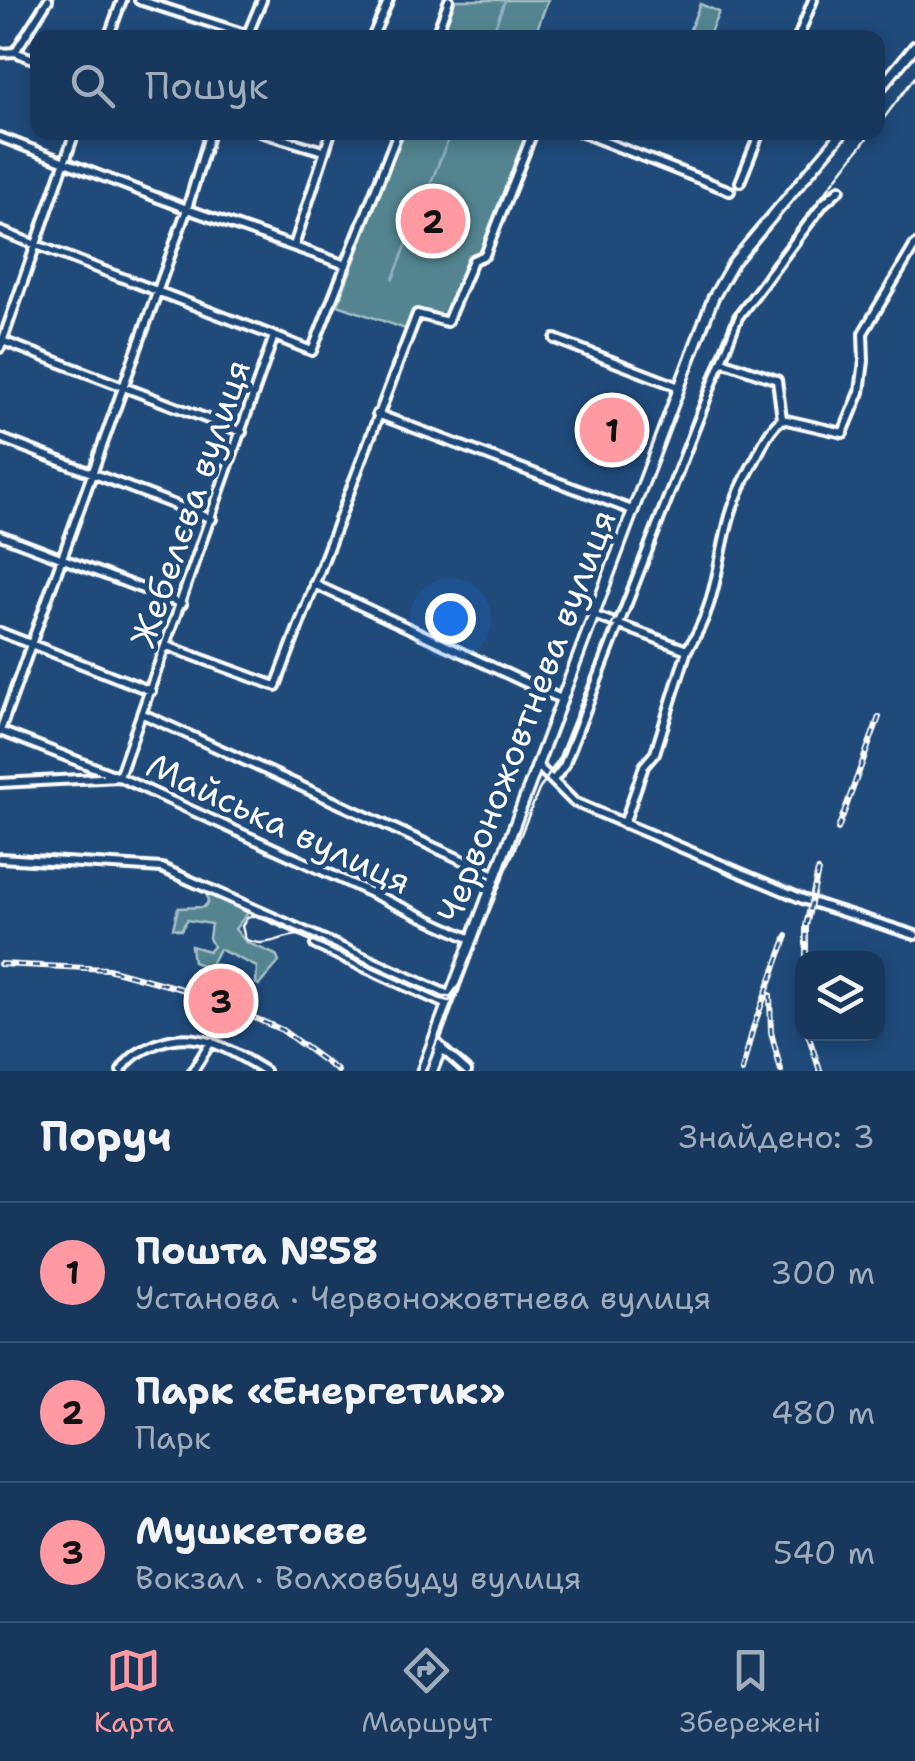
<!DOCTYPE html>
<html lang="uk">
<head>
<meta charset="utf-8">
<style>
	:root { --surface:#17385c; --page:#244365; --text:#f1f3f6; --muted:#9eacbb; --line:#365272; --accent:#ff9aa2 }
	body { margin:0; font-family:"Shantell Sans",sans-serif; background:var(--page); color:var(--text) }
	.controls { position:absolute; right:30px; bottom:30px; display:grid; overflow:hidden; border-radius:20px; box-shadow:0 5px 15px #0003 }
	.controls button { width:90px; height:90px; display:grid; place-items:center; padding:0; border:0; border-bottom:2px solid var(--line); background:var(--surface); color:var(--text); font:50px sans-serif }
	.you { position:absolute; left:450px; top:618px; width:35px; height:35px; margin:-25px; border:8px solid #fff; border-radius:50%; background:#1a73e8; box-shadow:0 0 0 15px #1a73e833 }
	.badge { display:grid; place-items:center; width:65px; height:65px; border-radius:50%; background:var(--accent); color:#111; font-size:32px; font-weight:700 }
	.pin { position:absolute; translate:-50% -50%; border:5px solid #fff; box-shadow:0 2px 10px #0006 }
	.list { margin:0; padding:0; list-style:none }
	h2 { display:flex; justify-content:space-between; align-items:center; height:130px; margin:0; padding:0 40px; font-size:42px }
	h2 small { font-size:32px; font-weight:400; color:var(--muted) }
	.list li { display:grid; grid-template-columns:65px 1fr auto; gap:30px; align-items:center; box-sizing:border-box; height:140px; padding:0 40px; border-top:2px solid var(--line) }
	.list b { display:block; font-size:38px; white-space:nowrap }
	.list p { margin:0; font-size:32px; white-space:nowrap; color:var(--muted) }
	.list em { font-size:32px; font-style:normal; color:var(--muted) }
	.icon { flex:none; width:55px; height:55px; fill:none; stroke:currentColor; stroke-width:2; stroke-linecap:round; stroke-linejoin:round }
	.map { position:relative; flex:none; width:915px; height:1071px; overflow:hidden }
	.search { position:absolute; background:var(--surface); box-shadow:0 5px 15px #0003; left:30px; right:30px; top:30px; height:110px; display:flex; align-items:center; gap:25px; box-sizing:border-box; padding:0 35px; border-radius:20px; color:var(--muted); font-size:38px }
	.sheet { height:550px; background:var(--surface) }
	nav { display:flex; justify-content:space-around; align-items:center; box-sizing:border-box; height:140px; border-top:2px solid var(--line); background:var(--surface); font-size:28px; color:var(--muted) }
	nav a { display:grid; justify-items:center; gap:5px }
	nav .on { color:var(--accent) }
	.map>svg:first-child { display:block }
	.green { fill:#52848f; stroke:#a8c2c7; stroke-width:2.5 }
	.lines { fill:none; stroke-linecap:round; stroke-linejoin:round }
	.stream { stroke:#90b1c7; stroke-width:2.5 }
	.minor-casing { stroke:#fff; stroke-width:14 }
	.major-casing { stroke:#fff; stroke-width:15 }
	.minor { stroke:#1f4a7a; stroke-width:6 }
	.major { stroke:#1f4a7a; stroke-width:8 }
	.tram { stroke:#fff; stroke-width:2.5 }
	.rail-casing { stroke:#fff; stroke-width:6 }
	.rail { stroke:#1f4a7a; stroke-width:2.5; stroke-dasharray:8; stroke-linecap:butt }
	.labels { text-anchor:middle; dominant-baseline:central; stroke-width:9; stroke-linejoin:round; paint-order:stroke }
	.street-label { font-size:35px; fill:#fff; stroke:#1f4a7a }
</style>
</head>
<body>
<div class="map">
<svg width="915" height="1071" viewBox="0 0 915 1071">
	<rect width="100%" height="100%" fill="#1f4a7a"/>
	<filter id="ink" filterUnits="userSpaceOnUse"><feTurbulence type="fractalNoise" baseFrequency=".01" numOctaves="2"/><feDisplacementMap in="SourceGraphic" scale="20" xChannelSelector="R" yChannelSelector="G"/><feConvolveMatrix kernelMatrix="1 2 1 2 8 2 1 2 1" color-interpolation-filters="sRGB"/></filter>
	<g filter="url(#ink)">
		<path class="green" d="M 452,0 L 548,0 L 534,37 L 438,38 Z
			M 700,4 L 719,12 L 708,37 L 687,37 Z
			M 402,133 L 530,133 L 483,254 L 472,259 L 446,320 L 416,312 L 408,330 L 338,305 Z
			M 206,890 L 250,910 L 235,929 L 246,942 L 276,955 L 279,962 L 259,985 L 256,983 L 257,967 L 219,949 L 209,968 L 193,962 L 191,946 L 209,951 L 213,946 L 209,938 L 211,924 L 187,920 L 181,930 L 173,928 L 178,908 L 204,907 L 208,902 Z"/>
		<g class="lines">
			<path class="stream" d="M 491,38 L 505,0
				M 393,279 L 451,132"/>
			<g class="minor-casing">
				<path id="minor" d="M 139,0 L 258,38
					M 247,36 L 262,0
					M 108,38 L 122,0
					M 372,38 L 389,0
					M 435,38 L 449,0
					M 798,38 L 813,0
					M 15,52 L 48,0
					M 0,53 L 15,52 L 38,61
					M 210,132 L 187,209 L 0,731 L 119,777 L 274,336 L 312,351 L 398,132
					M 260,132 L 323,151
					M 580,132 L 730,191
					M 0,137 L 187,209 L 346,265
					M 740,182 L 760,132
					M 0,231 L 274,336
					M 294,246 L 331,132
					M 555,339 L 679,387
					M 0,340 L 242,432
					M 0,348 L 75,132
					M 377,414 L 632,510
					M 782,419 L 843,433 L 860,392 L 864,361 L 863,333 L 915,245
					M 0,438 L 212,519
					M 0,535 L 182,604
					M 314,584 L 561,699
					M 593,615 L 687,650 C 716,609 717,562 730,516 C 736,495 746,476 756,458 C 763,444 769,429 782,419 L 777,380 L 722,361
					M 0,632 L 151,691
					M 167,646 L 276,686 L 417,314 L 447,322 L 473,260 L 485,255 L 533,132
					M 143,714 L 495,875
					M 537,765 L 574,802 L 805,900 L 915,935
					M 554,779 L 564,766 L 738,317 L 824,203 L 840,189
					M 0,783 L 119,777 L 471,939
					M 624,824 L 644,766 L 655,753 L 687,650
					M 0,858 L 162,868 L 451,996
					M 315,945 L 447,1005
					M 441,1048 L 467,1071
					M 121,1071 C 132,1054 141,1051 159,1043 C 199,1028 232,1051 265,1071
					M 193,1071 L 211,1042"/>
			</g>
			<g class="major-casing">
				<path id="major" d="M 878,91 L 915,46
					M 422,1071 L 713,298 L 733,263 L 843,132
					M 432,1071 L 441,1048 L 434,1041"/>
			</g>
			<use href="#minor" class="minor"/>
			<use href="#major" class="major"/>
			<path class="tram" d="M 878,126 L 915,77
				M 459,985 L 450,997 L 443,997 L 267,917 L 256,915 L 247,918 L 242,926 L 245,939 C 265,949 278,937 298,935 L 441,999 L 449,1001 L 459,991 L 459,985 L 539,790 L 558,760 L 737,312 L 771,262 L 872,132
				M 425,1071 L 456,992"/>
			<g class="rail-casing">
				<path id="rail" d="M 838,829 L 879,717
					M 806,958 L 806,926 L 818,871
					M 0,964 L 108,969 L 200,994 L 282,1030 L 338,1071
					M 770,995 L 771,1032 L 781,1071
					M 808,1034 L 820,1071
					M 742,1071 L 753,1028 L 787,936"/>
			</g>
			<use href="#rail" class="rail"/>
		</g>
	</g>
	<g class="labels">
		<g class="street-label">
			<text transform="translate(190 503) rotate(-71)">Жебелєва вулиця</text>
			<text transform="translate(526 716) rotate(-69)">Червоножовтнева вулиця</text>
			<text transform="translate(279 823) rotate(25)">Майська вулиця</text>
		</g>
	</g>
</svg>
<div class="controls">
<button><svg class="icon" aria-label="layers" viewBox="0 0 24 24"><path d="M12 4l9 5-9 5-9-5zM3 14l9 5 9-5"/></svg></button>
</div>
<div class="you"></div>
<div class="pin badge" style="left:612px;top:430px">1</div>
<div class="pin badge" style="left:433px;top:221px">2</div>
<div class="pin badge" style="left:221px;top:1001px">3</div>
<div class="search"><svg class="icon" aria-label="search" viewBox="0 0 24 24"><circle cx="10" cy="10" r="6"/><path d="M15 15l6 6"/></svg>Пошук</div>
</div>
<section class="sheet">
<h2>Поруч<small>Знайдено: 3</small></h2>
<ul class="list">
<li><span class="badge">1</span><div><b>Пошта №58</b><p>Установа · Червоножовтнева вулиця</p></div><em>300 m</em></li>
<li><span class="badge">2</span><div><b>Парк «Енергетик»</b><p>Парк</p></div><em>480 m</em></li>
<li><span class="badge">3</span><div><b>Мушкетове</b><p>Вокзал · Волховбуду вулиця</p></div><em>540 m</em></li>
</ul>
</section>
<nav>
<a class="on"><svg class="icon" aria-label="map" viewBox="0 0 24 24"><path d="M3 6l6-2 6 2 6-2v14l-6 2-6-2-6 2zM9 4v14M15 6v14"/></svg>Карта</a>
<a><svg class="icon" aria-label="directions" viewBox="0 0 24 24"><path d="M12 3l9 9-9 9-9-9zM9 14v-3h6M13 9l2 2-2 2"/></svg>Маршрут</a>
<a><svg class="icon" aria-label="saved" viewBox="0 0 24 24"><path d="M7 4h10v16l-5-4-5 4z"/></svg>Збережені</a>
</nav>
</body>
</html>
